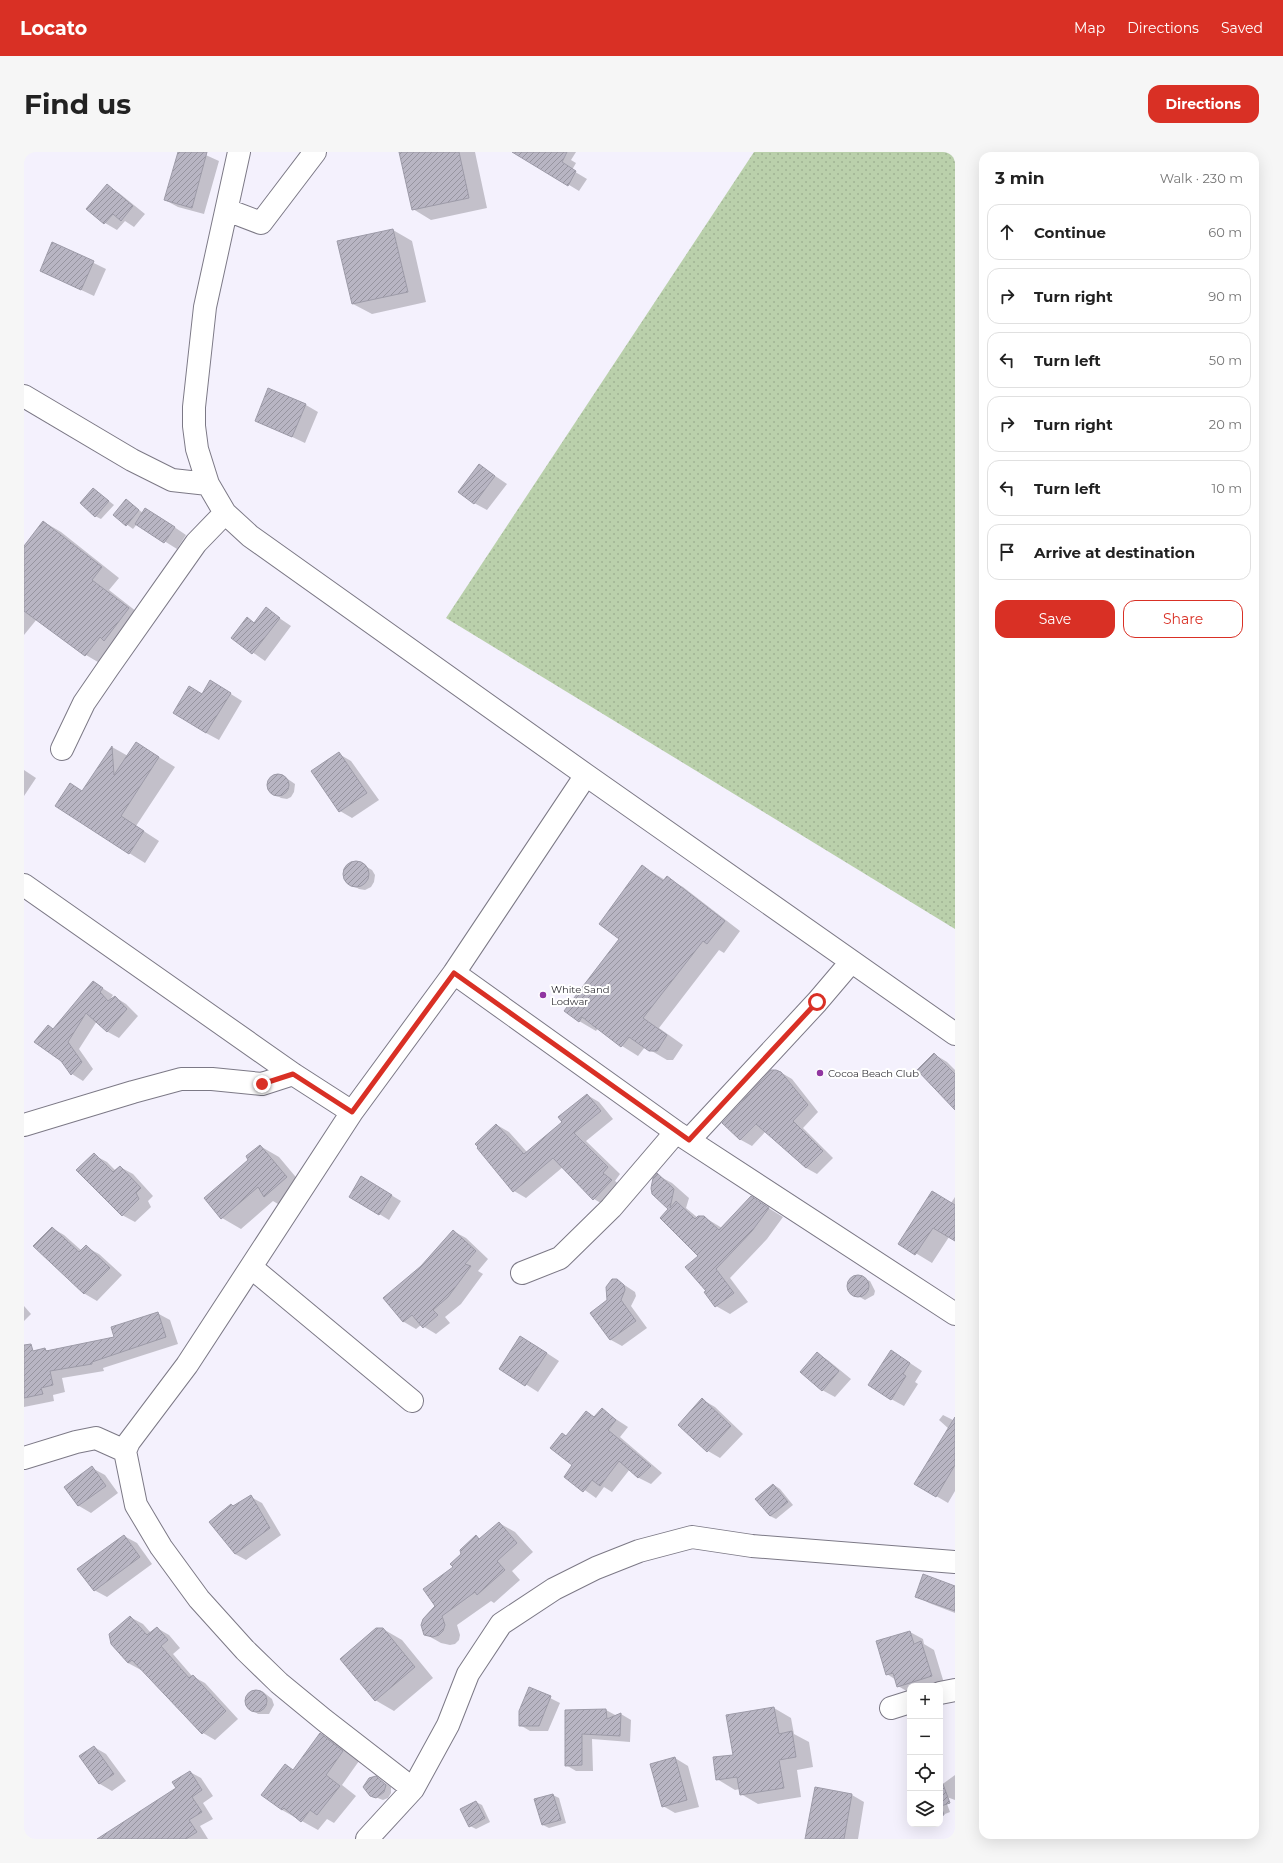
<!DOCTYPE html>
<html lang="en">
<head>
<meta charset="utf-8">
<style>
	:root { --surface:#fff; --page:#f6f6f6; --text:#222; --muted:#767676; --line:#e0e0e0; --accent:#d93025 }
	body { margin:0; font-family:Montserrat,sans-serif; background:var(--page); color:var(--text) }
	.controls { position:absolute; right:12px; bottom:12px; display:grid; overflow:hidden; border-radius:8px; box-shadow:0 4px 16px #0002 }
	.controls button { width:36px; height:36px; display:grid; place-items:center; padding:0; border:0; border-bottom:1px solid var(--line); background:var(--surface); color:var(--text); font:20px sans-serif }
	.stop { position:absolute; width:12px; height:12px; margin:-9px; border:3px solid #d93025; border-radius:50%; background:#fff }
	.stop.end { background:#d93025; border-color:#fff; box-shadow:0 1px 4px #0008 }
	.list { margin:0; padding:0; list-style:none }
	h2 { display:flex; justify-content:space-between; align-items:center; height:52px; margin:0; padding:0 16px; font-size:17px }
	h2 small { font-size:13px; font-weight:400; color:var(--muted) }
	.list li { display:grid; grid-template-columns:26px 1fr auto; gap:12px; align-items:center; box-sizing:border-box; height:56px; margin:0 8px 8px; padding:0 8px; border:1px solid var(--line); border-radius:12px }
	.list b { display:block; font-size:15px; white-space:nowrap }
	.list em { font-size:13px; font-style:normal; color:var(--muted) }
	.actions { display:flex; gap:8px; padding:12px 16px }
	.actions a { flex:1; padding:9px 0; border:1px solid var(--accent); border-radius:12px; text-align:center; font-size:14px; color:var(--accent) }
	.actions .main { background:var(--accent); color:#fff }
	.icon { flex:none; width:22px; height:22px; fill:none; stroke:currentColor; stroke-width:2; stroke-linecap:round; stroke-linejoin:round }
	.map { position:relative; flex:none; width:931px; height:1687px; overflow:hidden; border-radius:12px }
	header { display:flex; align-items:center; gap:24px; box-sizing:border-box; height:56px; padding:0 20px; background:var(--accent); color:#fff }
	header strong { font-size:19px }
	nav { display:flex; gap:22px; margin-inline-start:auto; font-size:14px }
	.intro { display:flex; align-items:center; justify-content:space-between; box-sizing:border-box; height:96px; padding:0 24px }
	h1 { margin:0; font-size:28px }
	.button { padding:10px 18px; border-radius:12px; background:var(--accent); color:#fff; font-size:14px; font-weight:700 }
	main { display:flex; gap:24px; padding:0 24px }
	aside { flex:1; background:var(--surface); border-radius:12px; box-shadow:0 4px 16px #0002 }
	.map>svg:first-child { display:block }
	.grass { fill:url(#grass-dots) }
	.shadow { fill:#0003 }
	.building { fill:url(#building-hatch); stroke:#9d9ba8 }
	.lines { fill:none; stroke-linecap:round; stroke-linejoin:round }
	.minor-casing { stroke:#7c7986; stroke-width:24 }
	.minor { stroke:#fff; stroke-width:22 }
	.route { stroke:#d93025; stroke-width:5 }
	.poi-dot { fill:#9136a1; stroke:#fff; stroke-width:1.5 }
	.labels { text-anchor:middle; dominant-baseline:central; stroke-width:4; stroke-linejoin:round; paint-order:stroke }
	.poi-label { font-size:10px; fill:#313036; stroke:#fff; text-anchor:start }
</style>
</head>
<body>
<header>
<strong>Locato</strong>
<nav><a>Map</a><a>Directions</a><a>Saved</a></nav>
</header>
<div class="intro"><h1>Find us</h1><a class="button">Directions</a></div>
<main>
<div class="map">
<svg width="931" height="1687" viewBox="0 0 931 1687">
	<defs>
		<pattern id="grass-dots" width="8" height="8" patternUnits="userSpaceOnUse"><rect width="8" height="8" fill="#bad0ab"/><path d="M2 2h.1M6 6h.1" fill="none" stroke="#a0b394" stroke-width="1.8" stroke-linecap="round"/></pattern>
		<pattern id="building-hatch" width="6" height="6" patternUnits="userSpaceOnUse"><rect width="6" height="6" fill="#b8b5c3"/><path d="M-1 1l2-2M0 6l6-6M5 7l2-2" fill="none" stroke="#96949f"/></pattern>
	</defs>
	<rect width="100%" height="100%" fill="#f4f1fd"/>
	<path class="grass" d="M 730,0 L 931,0 L 931,777 L 422,466 Z"/>
	<path class="shadow" d="M 155,0 L 175,0 L 195,9 L 180,62 L 154,55 L 141,48 Z
		M 376,0 L 451,0 L 463,56 L 407,68 L 389,57 Z
		M 491,0 L 552,0 L 547,8 L 552,11 L 548,18 L 563,27 L 555,39 Z
		M 83,34 L 95,41 L 121,62 L 110,75 L 101,69 L 93,78 L 81,71 L 63,57 Z
		M 369,78 L 388,89 L 402,150 L 348,162 L 329,152 Z
		M 29,91 L 82,117 L 70,144 L 17,119 Z
		M 282,253 L 294,260 L 281,291 L 232,268 Z
		M 455,313 L 483,332 L 463,358 L 450,351 Z
		M 70,337 L 90,353 L 77,367 L 71,364 Z
		M 102,348 L 119,361 L 134,364 L 162,383 L 153,397 L 113,372 L 109,377 L 90,363 Z
		M 20,370 L 37,380 L 95,426 L 85,438 L 122,467 L 79,513 L 62,503 L 13,467 L 0,483 L 0,395 Z
		M 242,457 L 267,474 L 241,509 L 208,486 L 223,466 L 231,471 Z
		M 199,537 L 218,549 L 195,588 L 182,581 L 178,543 Z
		M 112,591 L 151,615 L 112,674 L 135,689 L 121,711 L 105,701 L 59,640 L 88,595 L 104,604 Z
		M 315,602 L 327,609 L 355,648 L 328,666 L 316,659 Z
		M 0,618 L 12,626 L 0,644 Z
		M 253,622 L 258,623 L 271,632 L 270,640 L 267,645 L 263,647 L 257,646 L 246,639 L 244,634 L 245,629 Z
		M 330,710 L 336,711 L 348,718 L 351,723 L 350,730 L 347,735 L 341,738 L 335,737 L 323,730 L 320,724 L 321,718 L 324,713 Z
		M 618,714 L 641,728 L 643,726 L 659,735 L 716,779 L 700,801 L 695,798 L 635,876 L 659,893 L 649,908 L 643,908 L 621,895 L 614,904 L 598,894 L 574,876 L 572,879 L 555,869 L 596,786 Z
		M 69,830 L 89,843 L 86,848 L 91,845 L 102,852 L 114,864 L 95,886 L 84,880 L 73,869 L 55,897 L 69,917 L 59,929 L 48,922 L 38,909 L 30,878 Z
		M 910,902 L 923,910 L 931,918 L 931,954 Z
		M 756,920 L 768,927 L 794,960 L 779,976 L 809,1006 L 793,1022 L 782,1016 L 742,979 L 728,994 L 717,988 L 699,971 Z
		M 563,943 L 575,950 L 589,967 L 562,989 L 596,1022 L 591,1029 L 600,1036 L 582,1054 L 570,1047 L 539,1015 L 502,1046 L 490,1039 L 473,973 L 485,980 L 503,1000 L 539,970 Z
		M 236,994 L 255,1005 L 281,1036 L 259,1055 L 249,1049 L 217,1077 L 198,1066 L 225,1008 Z
		M 70,1003 L 83,1010 L 92,1019 L 96,1015 L 109,1022 L 129,1044 L 124,1049 L 127,1055 L 111,1070 L 98,1063 Z
		M 633,1023 L 648,1031 L 665,1046 L 662,1056 L 674,1066 L 680,1065 L 698,1076 L 727,1045 L 759,1065 L 743,1087 L 706,1126 L 724,1150 L 706,1162 L 692,1154 L 684,1139 L 676,1104 L 646,1057 Z
		M 347,1031 L 377,1049 L 365,1068 L 326,1044 Z
		M 931,1045 L 931,1088 L 925,1085 L 908,1111 L 875,1091 L 927,1051 Z
		M 28,1076 L 40,1083 L 58,1099 L 62,1095 L 75,1102 L 98,1123 L 73,1149 L 61,1142 L 11,1094 Z
		M 429,1079 L 442,1086 L 464,1107 L 454,1119 L 459,1122 L 437,1152 L 421,1165 L 426,1171 L 412,1182 L 397,1173 L 392,1177 L 380,1170 L 360,1146 L 398,1115 Z
		M 834,1124 L 846,1129 L 851,1139 L 850,1143 L 841,1148 L 825,1139 L 826,1129 Z
		M 588,1128 L 593,1128 L 611,1140 L 612,1144 L 607,1154 L 623,1176 L 598,1194 L 587,1188 L 567,1161 L 584,1148 L 583,1135 Z
		M 0,1154 L 7,1162 L 0,1169 Z
		M 133,1161 L 146,1168 L 154,1192 L 79,1216 L 80,1219 L 38,1226 L 41,1240 L 29,1243 L 30,1249 L 0,1255 L 0,1202 L 21,1197 L 24,1199 L 92,1186 Z
		M 509,1192 L 535,1209 L 514,1240 L 476,1216 Z
		M 793,1201 L 805,1209 L 827,1227 L 811,1245 L 798,1238 Z
		M 880,1207 L 898,1219 L 891,1230 L 894,1232 L 880,1254 L 867,1247 Z
		M 679,1248 L 691,1255 L 719,1282 L 696,1306 L 684,1299 Z
		M 578,1258 L 604,1275 L 596,1285 L 638,1321 L 627,1332 L 615,1326 L 606,1317 L 588,1340 L 580,1335 L 572,1346 L 541,1324 L 550,1313 L 542,1284 L 571,1266 Z
		M 919,1263 L 931,1269 L 931,1339 L 924,1351 L 892,1332 L 925,1277 L 915,1268 Z
		M 68,1316 L 81,1323 L 94,1341 L 67,1361 L 55,1354 L 42,1335 Z
		M 750,1333 L 756,1337 L 769,1353 L 752,1367 L 746,1364 Z
		M 227,1345 L 238,1351 L 257,1383 L 222,1408 L 211,1402 L 208,1353 L 210,1354 Z
		M 475,1371 L 491,1380 L 509,1400 L 488,1419 L 496,1428 L 470,1451 L 467,1449 L 433,1473 L 436,1483 L 435,1488 L 431,1492 L 426,1493 L 417,1491 L 401,1482 L 430,1415 L 452,1385 L 457,1387 Z
		M 100,1384 L 113,1391 L 128,1412 L 83,1445 L 70,1438 Z
		M 931,1435 L 931,1461 L 905,1451 L 892,1444 Z
		M 106,1465 L 119,1472 L 127,1481 L 133,1476 L 145,1483 L 156,1496 L 149,1502 L 168,1524 L 181,1531 L 214,1567 L 191,1588 L 179,1581 L 118,1517 L 117,1518 L 104,1511 Z
		M 359,1477 L 378,1488 L 409,1526 L 370,1559 L 351,1548 Z
		M 886,1480 L 899,1487 L 900,1492 L 910,1498 L 920,1531 L 910,1534 L 886,1534 L 886,1541 L 874,1534 L 872,1528 L 863,1522 Z
		M 506,1536 L 536,1551 L 524,1579 L 506,1579 L 496,1573 Z
		M 232,1538 L 238,1539 L 248,1547 L 250,1553 L 245,1562 L 234,1562 L 221,1552 L 223,1544 Z
		M 750,1556 L 767,1566 L 770,1582 L 785,1590 L 789,1615 L 773,1618 L 777,1645 L 734,1652 L 717,1642 L 716,1637 L 711,1638 L 693,1627 L 710,1604 Z
		M 582,1558 L 593,1564 L 597,1562 L 607,1568 L 606,1590 L 568,1587 L 569,1619 L 552,1619 L 542,1613 L 542,1559 Z
		M 296,1582 L 312,1591 L 335,1609 L 318,1633 L 332,1644 L 310,1671 L 303,1667 L 294,1678 L 258,1658 L 261,1613 L 270,1618 Z
		M 70,1595 L 82,1602 L 102,1629 L 88,1639 L 76,1632 L 56,1605 Z
		M 651,1606 L 664,1614 L 675,1655 L 651,1661 L 639,1654 Z
		M 166,1620 L 177,1626 L 189,1644 L 179,1651 L 189,1667 L 176,1674 L 184,1687 L 83,1687 L 154,1637 Z
		M 931,1623 L 931,1648 L 920,1644 L 926,1660 L 916,1664 L 916,1634 Z
		M 352,1625 L 367,1635 L 367,1641 L 364,1646 L 359,1648 L 346,1643 Z
		M 791,1637 L 828,1643 L 840,1650 L 834,1687 L 782,1687 Z
		M 529,1643 L 535,1646 L 542,1671 L 525,1676 L 519,1673 Z
		M 452,1650 L 458,1653 L 466,1670 L 452,1677 L 446,1674 Z"/>
	<path class="building" d="M 154,0 L 183,0 L 168,56 L 140,48 Z
		M 375,0 L 435,0 L 445,46 L 388,58 Z
		M 488,0 L 543,0 L 538,10 L 552,19 L 544,34 Z
		M 83,32 L 109,54 L 97,69 L 89,62 L 80,72 L 62,57 Z
		M 369,77 L 384,140 L 328,152 L 313,89 Z
		M 28,90 L 70,109 L 57,138 L 16,119 Z
		M 244,236 L 282,252 L 268,285 L 231,269 Z
		M 455,312 L 471,324 L 450,352 L 434,340 Z
		M 69,336 L 85,349 L 71,365 L 56,351 Z
		M 102,347 L 115,358 L 102,374 L 89,363 Z
		M 121,356 L 151,375 L 140,391 L 111,372 Z
		M 19,369 L 78,415 L 68,428 L 105,456 L 80,489 L 76,485 L 61,504 L 0,459 L 0,394 Z
		M 242,455 L 256,466 L 228,502 L 207,486 L 223,465 L 230,471 Z
		M 186,528 L 207,541 L 182,581 L 149,561 L 165,534 L 178,542 Z
		M 112,590 L 135,605 L 97,664 L 120,679 L 105,702 L 31,654 L 46,631 L 58,639 L 88,594 L 90,623 Z
		M 315,600 L 343,641 L 315,660 L 287,619 Z
		M243 633a11 11 0 1 1 22 0a11 11 0 1 1-22 0Z
		M319 722a13 13 0 1 1 26 0a13 13 0 1 1-26 0Z
		M 618,713 L 639,729 L 643,724 L 701,769 L 683,792 L 679,789 L 619,866 L 643,883 L 633,899 L 625,899 L 605,885 L 597,895 L 558,865 L 555,870 L 540,859 L 595,787 L 575,772 Z
		M 69,829 L 79,836 L 76,840 L 84,849 L 91,844 L 103,857 L 83,880 L 62,861 L 44,890 L 58,910 L 47,923 L 37,909 L 10,890 L 24,873 L 29,877 Z
		M 910,901 L 931,922 L 931,958 L 893,918 Z
		M 747,918 L 752,918 L 757,920 L 784,953 L 769,969 L 799,999 L 782,1016 L 732,972 L 716,988 L 698,971 Z
		M 563,942 L 577,959 L 550,981 L 584,1015 L 579,1021 L 588,1028 L 569,1048 L 529,1006 L 489,1040 L 453,996 L 454,995 L 451,992 L 472,972 L 500,1002 L 538,970 L 534,965 Z
		M 236,993 L 263,1025 L 240,1045 L 234,1035 L 197,1067 L 180,1046 L 224,1008 L 222,1004 Z
		M 70,1001 L 89,1020 L 96,1014 L 117,1036 L 112,1041 L 115,1047 L 98,1064 L 52,1018 Z
		M 633,1021 L 650,1037 L 646,1056 L 652,1049 L 671,1067 L 674,1064 L 680,1064 L 695,1078 L 727,1044 L 745,1056 L 728,1079 L 692,1117 L 710,1141 L 691,1155 L 680,1140 L 682,1139 L 661,1115 L 674,1104 L 636,1066 L 644,1057 L 628,1042 L 627,1036 L 629,1026 Z
		M 337,1024 L 368,1043 L 355,1063 L 325,1045 Z
		M 908,1039 L 931,1053 L 931,1089 L 909,1076 L 891,1103 L 874,1092 Z
		M 28,1075 L 55,1100 L 62,1093 L 86,1116 L 60,1142 L 9,1094 Z
		M 429,1078 L 452,1099 L 441,1112 L 447,1114 L 424,1145 L 409,1158 L 414,1163 L 399,1176 L 388,1163 L 379,1170 L 359,1146 L 397,1114 Z
		M823 1134a11 11 0 1 1 22 0a11 11 0 1 1-22 0Z
		M 588,1127 L 593,1127 L 600,1133 L 601,1138 L 597,1148 L 612,1169 L 586,1188 L 566,1161 L 583,1148 L 582,1135 Z
		M 134,1160 L 142,1185 L 68,1210 L 68,1212 L 26,1219 L 29,1233 L 17,1236 L 19,1242 L 0,1246 L 0,1193 L 7,1192 L 9,1199 L 21,1196 L 22,1199 L 90,1185 L 87,1175 Z
		M 496,1184 L 523,1201 L 501,1234 L 475,1217 Z
		M 867,1198 L 886,1211 L 879,1222 L 882,1224 L 867,1248 L 844,1233 Z
		M 793,1200 L 815,1219 L 798,1239 L 776,1220 Z
		M 678,1246 L 707,1274 L 683,1300 L 654,1273 Z
		M 578,1256 L 592,1268 L 584,1278 L 627,1314 L 614,1326 L 595,1309 L 576,1334 L 568,1328 L 559,1340 L 540,1325 L 548,1313 L 526,1296 L 538,1281 L 542,1284 L 562,1259 L 570,1265 Z
		M 931,1265 L 931,1313 L 912,1345 L 890,1332 Z
		M 68,1314 L 82,1334 L 54,1354 L 40,1335 Z
		M 749,1332 L 764,1350 L 746,1364 L 731,1347 Z
		M 227,1343 L 246,1376 L 211,1402 L 185,1370 L 207,1352 L 209,1354 Z
		M 475,1370 L 493,1391 L 473,1409 L 481,1418 L 453,1443 L 451,1440 L 418,1464 L 421,1473 L 419,1479 L 415,1483 L 409,1485 L 400,1483 L 397,1473 L 399,1467 L 411,1454 L 399,1437 L 429,1415 L 426,1412 L 437,1402 L 436,1398 L 452,1383 L 455,1387 Z
		M 100,1383 L 116,1405 L 70,1439 L 53,1417 Z
		M 899,1422 L 931,1434 L 931,1459 L 891,1445 Z
		M 106,1464 L 123,1483 L 133,1475 L 144,1488 L 137,1494 L 165,1526 L 169,1523 L 202,1559 L 178,1582 L 108,1508 L 104,1511 L 87,1492 L 85,1482 Z
		M 352,1476 L 359,1476 L 391,1515 L 351,1549 L 316,1507 Z
		M 886,1479 L 890,1492 L 897,1489 L 908,1524 L 873,1535 L 869,1521 L 862,1523 L 852,1489 Z
		M 505,1535 L 527,1544 L 515,1574 L 495,1574 L 495,1559 Z
		M221 1549a11 11 0 1 1 22 0a11 11 0 1 1-22 0Z
		M 750,1555 L 755,1582 L 768,1579 L 772,1605 L 755,1608 L 760,1636 L 716,1643 L 713,1625 L 692,1628 L 689,1605 L 709,1603 L 702,1563 Z
		M 582,1557 L 583,1567 L 597,1561 L 596,1584 L 558,1582 L 558,1613 L 541,1614 L 541,1558 Z
		M 296,1581 L 319,1599 L 302,1623 L 316,1634 L 293,1663 L 286,1658 L 277,1670 L 260,1656 L 258,1658 L 237,1643 L 261,1612 L 269,1618 Z
		M 70,1594 L 90,1622 L 75,1632 L 55,1604 Z
		M 651,1605 L 663,1648 L 638,1655 L 626,1612 Z
		M 166,1619 L 178,1638 L 168,1645 L 178,1660 L 165,1668 L 173,1680 L 162,1687 L 73,1687 L 152,1636 L 148,1630 Z
		M 352,1624 L 362,1633 L 360,1640 L 352,1646 L 346,1644 L 339,1635 L 345,1626 Z
		M 916,1624 L 926,1651 L 917,1654 L 920,1663 L 916,1664 Z
		M 791,1635 L 828,1642 L 820,1687 L 781,1687 Z
		M 529,1642 L 537,1668 L 518,1673 L 510,1647 Z
		M 452,1649 L 461,1666 L 445,1675 L 436,1657 Z"/>
	<g class="lines">
		<g class="minor-casing">
			<path id="minor" d="M 215,0 L 181,155 L 170,255 L 170,274 L 173,297 L 184,332 L 201,361 L 226,384 L 562,623 L 931,882
				M 203,58 L 237,71 L 291,0
				M 0,244 L 108,308 L 148,328 L 184,332
				M 38,597 L 60,551 L 84,516 L 172,391 L 201,361
				M 0,733 L 269,922 L 328,960
				M 430,821 L 652,980 L 931,1162
				M 0,973 L 109,940 L 157,927 L 188,927 L 238,932 L 269,922
				M 665,988 L 793,850 L 827,810
				M 228,1116 L 388,1249
				M 498,1121 L 536,1106 L 587,1056 L 652,980
				M 0,1306 L 52,1290 L 72,1286 L 101,1299
				M 916,1541 L 931,1538
				M 867,1556 L 886,1550
				M 389,1637 L 300,1568 L 255,1531 L 221,1498 L 175,1447 L 137,1395 L 112,1353 L 101,1299 L 105,1290 L 163,1213 L 328,960 L 430,821 L 562,623
				M 343,1687 L 389,1637 L 424,1573 L 444,1522 L 477,1472 L 530,1437 L 572,1416 L 615,1399 L 668,1385 L 728,1394 L 931,1410"/>
		</g>
		<use href="#minor" class="minor"/>
	</g>
	<g class="lines">
		<path class="route" d="M 238,932 L 269,922 L 328,960 L 430,821 L 665,988 L 793,850"/>
	</g>
	<g class="poi-dot">
		<circle cx="519" cy="843" r="4"/>
		<circle cx="796" cy="921" r="4"/>
	</g>
	<g class="labels">
		<g class="poi-label">
			<text x="527" y="837">White Sand<tspan x="527" dy="12">Lodwar</tspan></text>
			<text x="804" y="921">Cocoa Beach Club</text>
		</g>
	</g>
</svg>
<div class="controls">
<button>+</button>
<button>−</button>
<button><svg class="icon" aria-label="locate" viewBox="0 0 24 24"><circle cx="12" cy="12" r="6"/><path d="M12 2v4M12 18v4M2 12h4M18 12h4"/></svg></button>
<button><svg class="icon" aria-label="layers" viewBox="0 0 24 24"><path d="M12 4l9 5-9 5-9-5zM3 14l9 5 9-5"/></svg></button>
</div>
<div class="stop" style="left:793px;top:850px"></div>
<div class="stop end" style="left:238px;top:932px"></div>
</div>
<aside>
<h2>3 min<small>Walk · 230 m</small></h2>
<ul class="list">
<li><svg class="icon" aria-label="ahead" viewBox="0 0 24 24"><path d="M12 20V5M6 11l6-6 6 6"/></svg><div><b>Continue</b></div><em>60 m</em></li>
<li><svg class="icon" aria-label="right" viewBox="0 0 24 24"><path d="M7 20v-9h11M14 6l5 5-5 5"/></svg><div><b>Turn right</b></div><em>90 m</em></li>
<li><svg class="icon" aria-label="left" viewBox="0 0 24 24"><path d="M17 20v-9H6M10 6l-5 5 5 5"/></svg><div><b>Turn left</b></div><em>50 m</em></li>
<li><svg class="icon" aria-label="right" viewBox="0 0 24 24"><path d="M7 20v-9h11M14 6l5 5-5 5"/></svg><div><b>Turn right</b></div><em>20 m</em></li>
<li><svg class="icon" aria-label="left" viewBox="0 0 24 24"><path d="M17 20v-9H6M10 6l-5 5 5 5"/></svg><div><b>Turn left</b></div><em>10 m</em></li>
<li><svg class="icon" aria-label="arrive" viewBox="0 0 24 24"><path d="M6 21V4h12l-3 4 3 4H6"/></svg><div><b>Arrive at destination</b></div></li>
</ul>
<div class="actions"><a class="main">Save</a><a>Share</a></div>
</aside>
</main>
</body>
</html>
